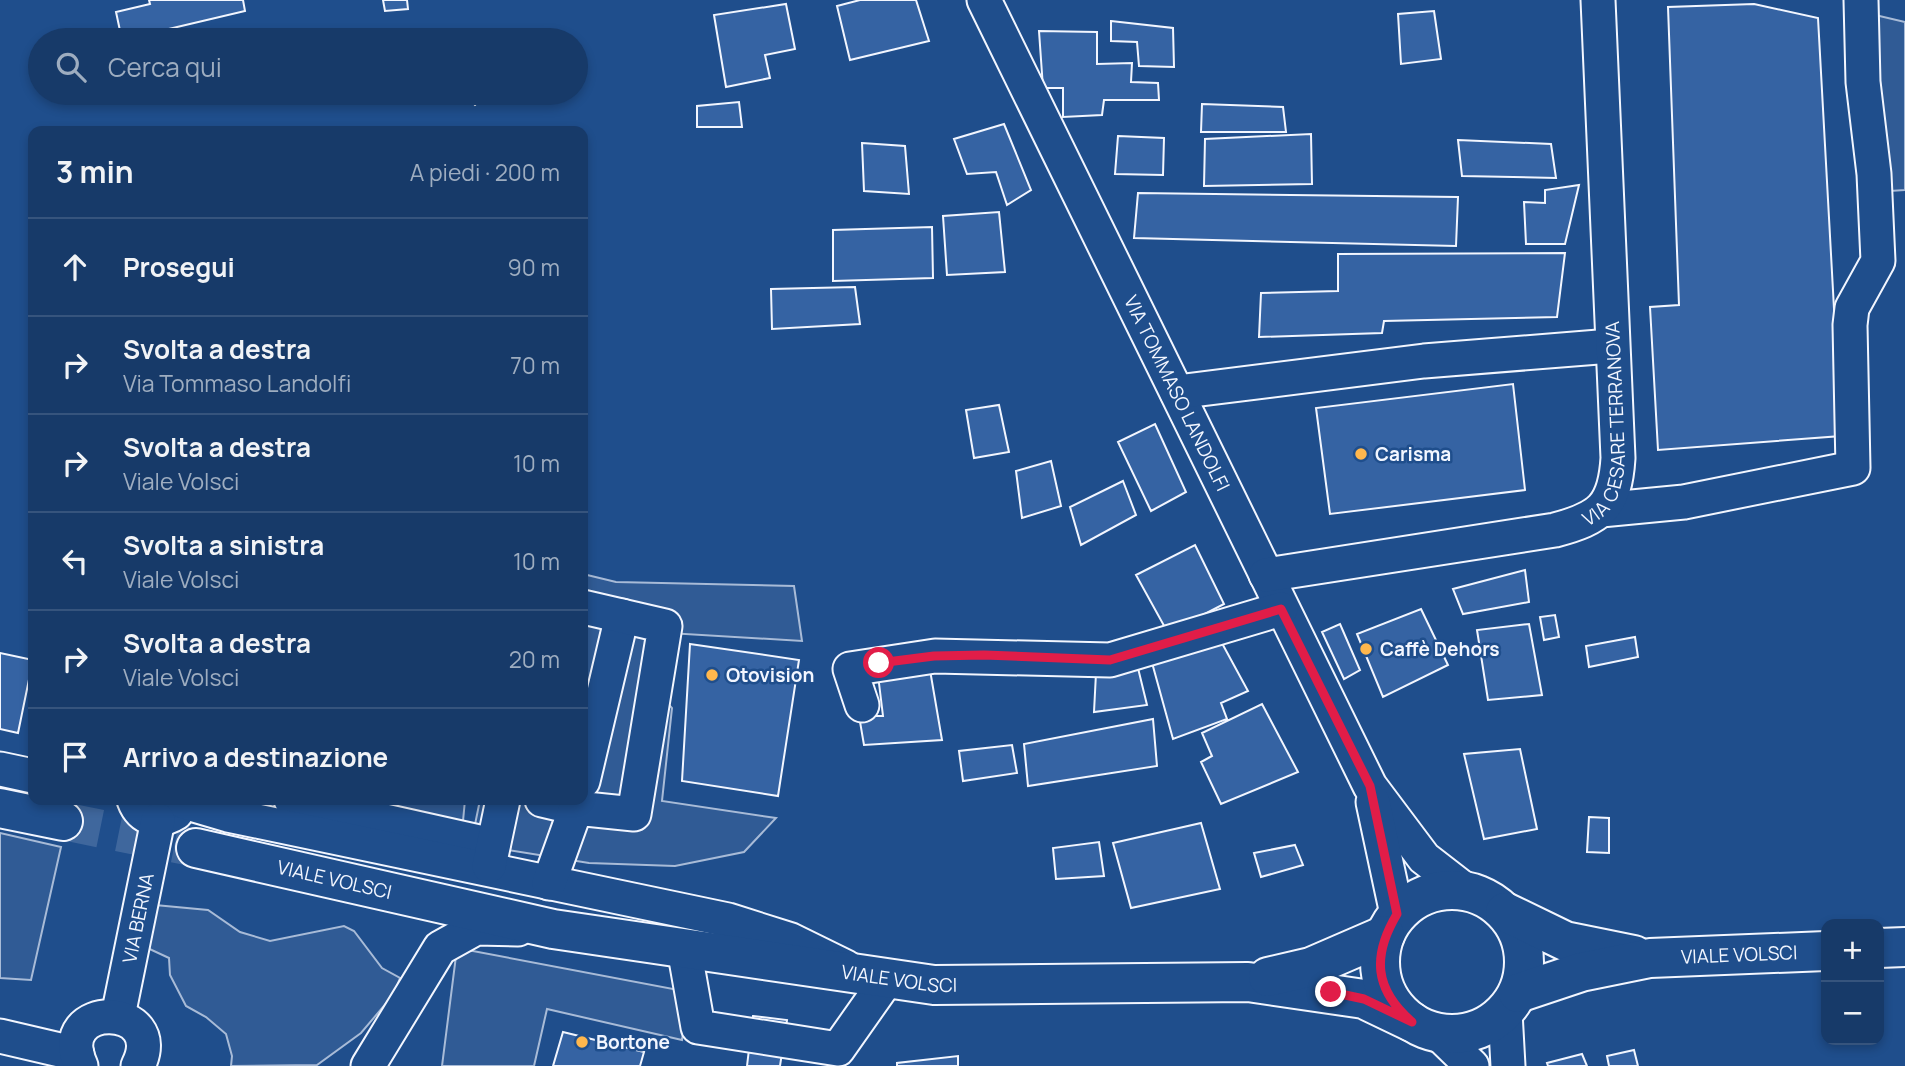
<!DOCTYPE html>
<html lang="it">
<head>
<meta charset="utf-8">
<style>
	:root { --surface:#173a69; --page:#244571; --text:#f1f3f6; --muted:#9eadc0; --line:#36547d }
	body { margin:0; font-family:Manrope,sans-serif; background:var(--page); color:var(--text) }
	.controls { position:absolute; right:21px; bottom:21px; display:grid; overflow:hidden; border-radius:14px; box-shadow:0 4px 10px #0003 }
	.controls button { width:63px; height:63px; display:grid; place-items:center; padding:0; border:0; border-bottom:2px solid var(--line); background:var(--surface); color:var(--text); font:35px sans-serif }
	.stop { position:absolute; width:21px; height:21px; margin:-16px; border:5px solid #e11d48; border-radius:50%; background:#fff }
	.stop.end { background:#e11d48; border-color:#fff; box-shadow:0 2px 7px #0008 }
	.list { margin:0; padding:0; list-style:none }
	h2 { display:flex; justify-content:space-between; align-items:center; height:91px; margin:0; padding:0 28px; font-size:30px }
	h2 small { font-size:23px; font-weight:400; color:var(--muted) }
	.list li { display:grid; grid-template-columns:46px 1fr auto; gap:21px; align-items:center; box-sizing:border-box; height:98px; padding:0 28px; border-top:2px solid var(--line) }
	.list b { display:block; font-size:26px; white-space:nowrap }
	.list p { margin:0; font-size:23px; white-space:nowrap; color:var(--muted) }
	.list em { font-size:23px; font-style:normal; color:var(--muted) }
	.icon { flex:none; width:38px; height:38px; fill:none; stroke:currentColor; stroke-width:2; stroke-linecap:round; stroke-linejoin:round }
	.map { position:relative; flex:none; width:1905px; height:1066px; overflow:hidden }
	.search { position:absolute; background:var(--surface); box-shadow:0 4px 10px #0003; left:28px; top:28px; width:560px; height:77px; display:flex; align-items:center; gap:18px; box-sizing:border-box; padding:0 24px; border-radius:38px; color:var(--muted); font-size:26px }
	.panel { position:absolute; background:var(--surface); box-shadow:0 4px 10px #0003; left:28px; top:126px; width:560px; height:679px; border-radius:14px }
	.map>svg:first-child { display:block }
	.built { fill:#305b95; stroke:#a8bbd7; stroke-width:2 }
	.building { fill:#3563a3; stroke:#f2f6ff; stroke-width:2 }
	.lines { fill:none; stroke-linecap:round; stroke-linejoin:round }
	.major-tunnel { stroke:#3f679d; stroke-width:38; stroke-dasharray:38 19; stroke-linecap:butt }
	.minor-casing { stroke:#f2f6ff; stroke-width:37 }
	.major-casing { stroke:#f2f6ff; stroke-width:42 }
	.minor { stroke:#1f4e8c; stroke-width:33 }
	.major { stroke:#1f4e8c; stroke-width:38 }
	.route { stroke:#e11d48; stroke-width:9 }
	.poi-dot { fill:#ffb74d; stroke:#1f4e8c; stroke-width:2.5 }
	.labels { text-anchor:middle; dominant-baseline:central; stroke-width:5; stroke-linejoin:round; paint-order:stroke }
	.street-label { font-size:19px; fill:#f2f6ff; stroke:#1f4e8c }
	.poi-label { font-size:19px; font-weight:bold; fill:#f2f6ff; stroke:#1f4e8c; text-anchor:start }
</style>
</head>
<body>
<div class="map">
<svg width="1905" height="1066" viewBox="0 0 1905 1066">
	<rect width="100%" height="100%" fill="#1f4e8c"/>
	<path class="built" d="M 1871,14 L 1905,22 L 1905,190 L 1890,191 Z
		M 583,574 L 616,582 L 794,586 L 802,641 L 669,633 L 661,696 L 672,708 L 662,801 L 776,818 L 744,852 L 675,866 L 589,863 L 471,844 L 480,800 L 583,800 Z
		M 271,800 L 465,800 L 461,842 Z
		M 0,833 L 61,847 L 31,980 L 0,978 Z
		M 155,905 L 208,910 L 240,932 L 270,941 L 344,926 L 354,931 L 382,968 L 400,978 L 394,994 L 361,1033 L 317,1065 L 231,1066 L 232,1056 L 226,1034 L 206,1017 L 186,1006 L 170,975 L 169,958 L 143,946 Z
		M 457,948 L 689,992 L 682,1040 L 547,1009 L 534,1066 L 442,1066 Z"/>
	<path class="building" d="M 149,0 L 243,0 L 245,11 L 122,40 L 116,12 L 150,4 Z
		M 383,0 L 407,0 L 408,9 L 385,11 Z
		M 860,0 L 916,0 L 929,41 L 850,60 L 837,6 Z
		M 786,4 L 795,49 L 765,55 L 770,78 L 726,87 L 714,15 Z
		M 1754,4 L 1818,18 L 1841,436 L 1658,450 L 1650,307 L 1679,305 L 1668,7 Z
		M 1434,11 L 1441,59 L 1401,64 L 1398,14 Z
		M 1111,21 L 1173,28 L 1174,67 L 1139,66 L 1137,42 L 1111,41 Z
		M 1039,31 L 1097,32 L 1097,64 L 1132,63 L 1131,82 L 1158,83 L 1159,100 L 1104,100 L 1102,115 L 1063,117 L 1063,88 L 1043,88 Z
		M 462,93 L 489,93 L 475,105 Z
		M 739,102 L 742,127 L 697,127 L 697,106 Z
		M 1202,104 L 1283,107 L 1286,132 L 1201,132 Z
		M 1004,124 L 1031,190 L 1007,205 L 996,172 L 967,174 L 954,139 Z
		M 1311,134 L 1312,184 L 1204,186 L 1205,139 Z
		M 1118,136 L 1164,138 L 1163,175 L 1115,174 Z
		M 1458,140 L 1551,144 L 1556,178 L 1462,176 Z
		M 862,143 L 905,146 L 909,194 L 864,191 Z
		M 1579,185 L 1565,244 L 1526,244 L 1524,202 L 1545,203 L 1545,190 Z
		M 1138,193 L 1458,197 L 1456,246 L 1134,238 Z
		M 999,212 L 1005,272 L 947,275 L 943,216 Z
		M 932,227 L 933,278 L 833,281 L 833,230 Z
		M 1565,253 L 1557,317 L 1384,321 L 1382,333 L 1259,337 L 1261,293 L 1338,291 L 1338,254 Z
		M 855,287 L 860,324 L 772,329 L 771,289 Z
		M 1513,384 L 1525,490 L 1330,514 L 1316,408 Z
		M 999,405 L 1009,452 L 974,458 L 966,410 Z
		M 1155,424 L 1186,492 L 1151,511 L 1118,442 Z
		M 1051,461 L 1061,506 L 1022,518 L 1016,471 Z
		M 1123,481 L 1136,515 L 1081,545 L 1070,507 Z
		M 1195,545 L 1224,604 L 1168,633 L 1136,575 Z
		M 1525,570 L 1529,602 L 1463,614 L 1453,589 Z
		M 1421,609 L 1448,665 L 1383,697 L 1357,634 Z
		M 1555,615 L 1559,637 L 1544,640 L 1540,617 Z
		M 1340,624 L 1360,670 L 1344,679 L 1322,632 Z
		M 1529,624 L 1542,695 L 1488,700 L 1477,630 Z
		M 1217,634 L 1248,691 L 1221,703 L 1227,719 L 1173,739 L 1151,659 Z
		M 1635,637 L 1638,657 L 1589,667 L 1586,646 Z
		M 690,644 L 799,660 L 778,796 L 682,781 Z
		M 0,653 L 33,660 L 18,733 L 0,729 Z
		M 1137,664 L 1147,705 L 1094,712 L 1096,673 Z
		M 930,670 L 942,740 L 864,745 L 859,716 L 883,716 L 878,675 Z
		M 1262,704 L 1298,772 L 1221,804 L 1201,762 L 1212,756 L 1202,733 Z
		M 1153,719 L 1157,766 L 1028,786 L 1024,744 Z
		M 1012,745 L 1017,773 L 963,781 L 959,751 Z
		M 1520,749 L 1537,829 L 1484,839 L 1464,754 Z
		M 1589,817 L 1609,818 L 1609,853 L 1587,852 Z
		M 1201,823 L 1220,889 L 1131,908 L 1113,843 Z
		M 1099,842 L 1104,876 L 1056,879 L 1053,848 Z
		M 1295,845 L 1303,865 L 1261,877 L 1254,853 Z
		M 753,1016 L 787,1020 L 780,1066 L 747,1066 Z
		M 563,1032 L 644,1052 L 640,1066 L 553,1066 Z
		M 1634,1050 L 1638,1066 L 1609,1066 L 1607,1056 Z
		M 1582,1054 L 1587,1066 L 1548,1066 L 1547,1063 Z
		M 958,1056 L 958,1066 L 897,1066 L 897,1063 Z"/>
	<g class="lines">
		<path class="major-tunnel" d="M 63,821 L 196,848"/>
		<g class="minor-casing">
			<g id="minor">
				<path id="s1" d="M 984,0 L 1370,786 L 1424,858 L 1464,889"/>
				<path d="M 1177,392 L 1424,361 L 1611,346"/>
				<path d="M 1601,510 L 1684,502 L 1853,468 L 1850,325 L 1852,308 L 1878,261 L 1874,174 L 1863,82 L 1861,0"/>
				<path id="s2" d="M 1266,575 L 1555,530 C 1600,518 1615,507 1618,458 L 1598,0"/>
				<path d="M 862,705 L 850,669 L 935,656 L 1110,660 L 1281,609"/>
				<path d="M 0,769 L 33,776"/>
				<path d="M 583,781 L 622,616"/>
				<path d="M 134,800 C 141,819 159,824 176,813"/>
				<path d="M 291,800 L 493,845"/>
				<path d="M 542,800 L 576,808 L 578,800"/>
				<path d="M 184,802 L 228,815 L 728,920 L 791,940 L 846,967"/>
				<path d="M 1373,802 L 1397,914"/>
				<path d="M 489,866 L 503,800"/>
				<path d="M 549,883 L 576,808 L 634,814 L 665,626 L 583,607"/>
				<path d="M 684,948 L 698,1027 L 838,1049 L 888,978"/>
				<path d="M 1505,1012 L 1508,1066"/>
				<path id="s3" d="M 118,1016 L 158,820"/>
				<path d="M 1438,1033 L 1472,1066"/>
				<path d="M 0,1036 L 77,1054"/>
				<path d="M 81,1066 C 50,999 170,1002 138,1066"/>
				<path d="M 368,1066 L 440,948 L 476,928 L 518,929"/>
			</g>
		</g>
		<g class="major-casing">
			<g id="major">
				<path d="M 0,808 L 63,821"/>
				<path id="s4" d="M 196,848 L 553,929 L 934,985 L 1248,982 L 1364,999 L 1412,1022"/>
				<circle cx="1452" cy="962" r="72"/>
				<path d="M 1505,912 L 1565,941 L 1634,955"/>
				<path d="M 1879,948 L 1905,947"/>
				<path d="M 1268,977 L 1311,967 L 1385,935"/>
				<path id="s5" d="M 1518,993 L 1581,972 L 1650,958 L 1826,951"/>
			</g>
		</g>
		<use href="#minor" class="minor"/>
		<use href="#major" class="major"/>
	</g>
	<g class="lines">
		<path class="route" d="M 879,663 L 934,656 L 984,655 L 1110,660 L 1281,609 L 1370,786 L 1397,914 C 1372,956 1374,989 1412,1022 L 1364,999 L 1331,992"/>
	</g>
	<g class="poi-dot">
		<circle cx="1361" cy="454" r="7"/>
		<circle cx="1366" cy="649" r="7"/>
		<circle cx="712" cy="675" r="7"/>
		<circle cx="582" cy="1042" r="7"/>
	</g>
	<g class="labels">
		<g class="street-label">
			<text stroke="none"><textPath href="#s1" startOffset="438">VIA TOMMASO LANDOLFI</textPath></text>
			<text stroke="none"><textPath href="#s2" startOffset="429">VIA CESARE TERRANOVA</textPath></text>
			<text stroke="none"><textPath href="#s4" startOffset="142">VIALE VOLSCI</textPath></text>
			<text stroke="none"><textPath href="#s3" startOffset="100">VIA BERNA</textPath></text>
			<text stroke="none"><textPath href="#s5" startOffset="226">VIALE VOLSCI</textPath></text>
			<text stroke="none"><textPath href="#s4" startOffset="716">VIALE VOLSCI</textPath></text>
		</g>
		<g class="poi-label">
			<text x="1375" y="454">Carisma</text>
			<text x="1380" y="649">Caffè Dehors</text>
			<text x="726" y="675">Otovision</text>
			<text x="596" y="1042">Bortone</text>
		</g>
	</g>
</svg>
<div class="controls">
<button>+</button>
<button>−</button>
</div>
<div class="stop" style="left:879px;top:663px"></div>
<div class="stop end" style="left:1331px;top:992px"></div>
<div class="search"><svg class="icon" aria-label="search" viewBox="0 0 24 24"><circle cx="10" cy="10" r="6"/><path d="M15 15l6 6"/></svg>Cerca qui</div>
<section class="panel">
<h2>3 min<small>A piedi · 200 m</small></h2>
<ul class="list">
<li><svg class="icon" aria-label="ahead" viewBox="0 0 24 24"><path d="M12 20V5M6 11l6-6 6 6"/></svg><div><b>Prosegui</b></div><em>90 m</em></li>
<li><svg class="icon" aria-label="right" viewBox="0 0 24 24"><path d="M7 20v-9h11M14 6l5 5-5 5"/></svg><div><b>Svolta a destra</b><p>Via Tommaso Landolfi</p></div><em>70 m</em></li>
<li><svg class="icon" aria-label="right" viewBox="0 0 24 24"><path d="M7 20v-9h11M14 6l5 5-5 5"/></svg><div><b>Svolta a destra</b><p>Viale Volsci</p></div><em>10 m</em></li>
<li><svg class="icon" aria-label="left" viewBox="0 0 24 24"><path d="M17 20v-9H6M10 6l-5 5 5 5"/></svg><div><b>Svolta a sinistra</b><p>Viale Volsci</p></div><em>10 m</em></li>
<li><svg class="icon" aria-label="right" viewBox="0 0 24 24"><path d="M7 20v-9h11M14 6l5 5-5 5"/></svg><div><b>Svolta a destra</b><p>Viale Volsci</p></div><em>20 m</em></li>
<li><svg class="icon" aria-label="arrive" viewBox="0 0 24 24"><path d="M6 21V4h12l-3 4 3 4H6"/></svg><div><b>Arrivo a destinazione</b></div></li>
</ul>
</section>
</div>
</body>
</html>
